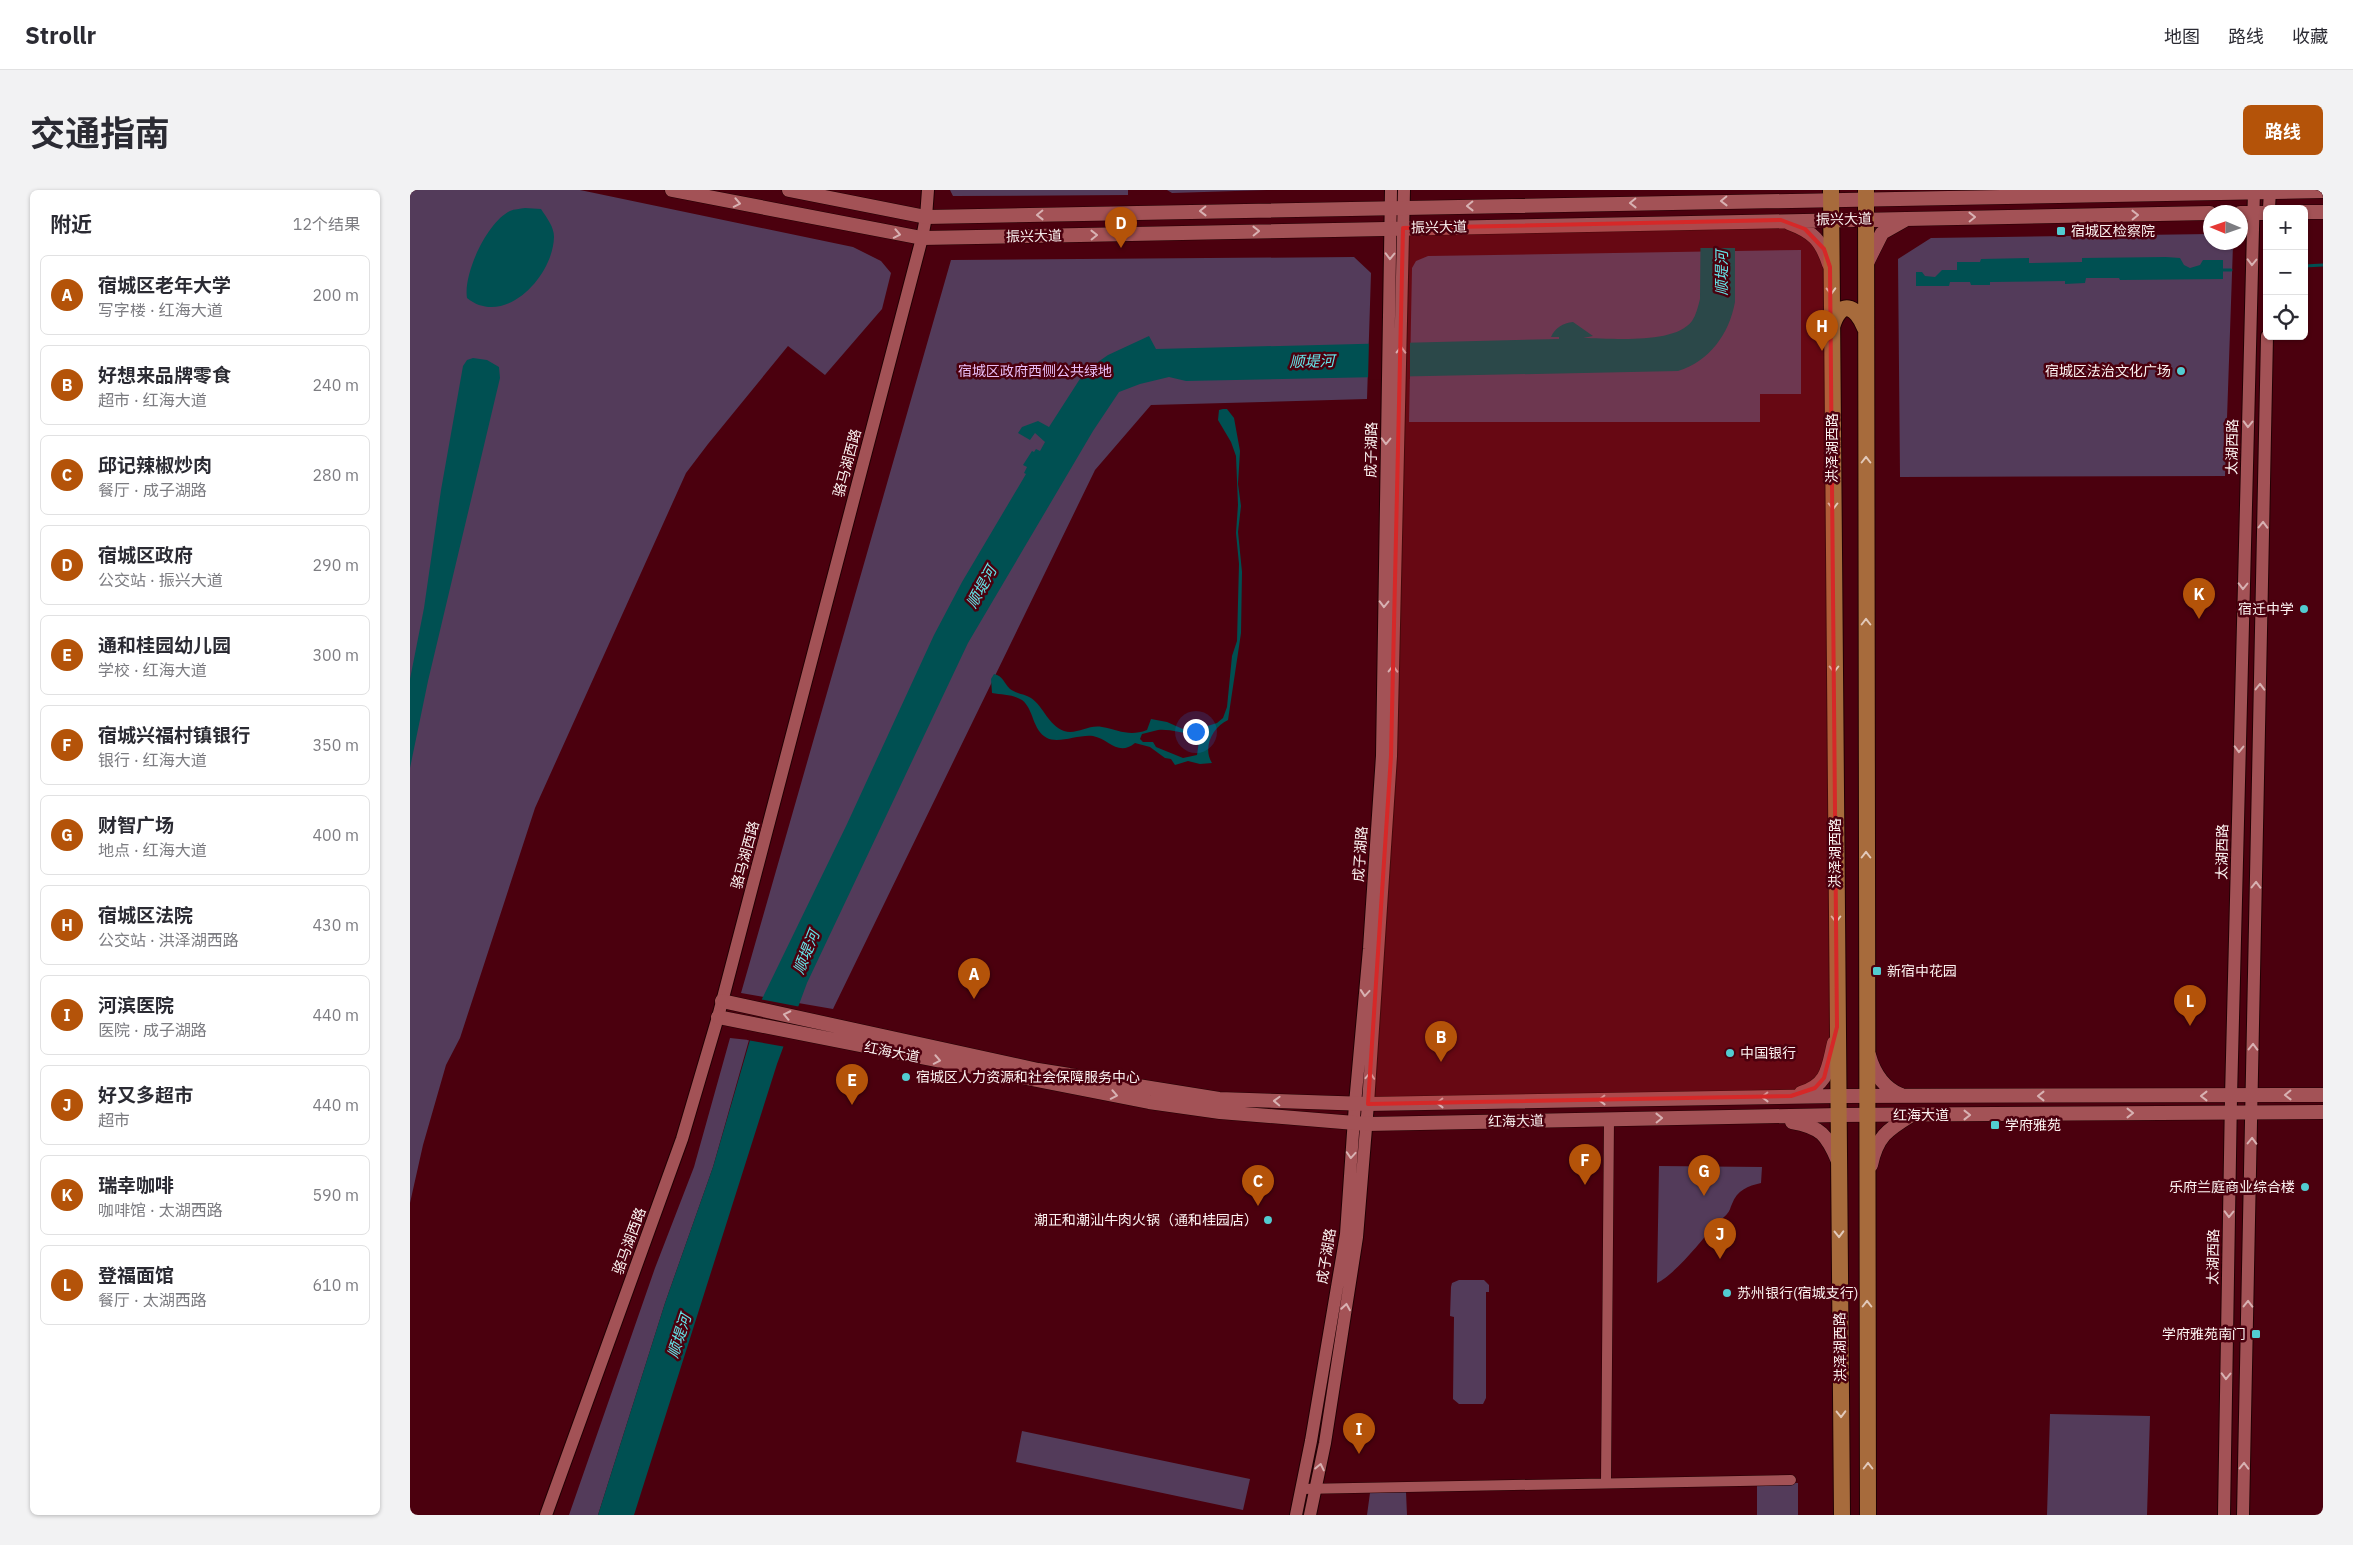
<!DOCTYPE html>
<html lang="zh">
<head>
<meta charset="utf-8">
<style>
	:root { --surface:#fff; --page:#f2f2f3; --text:#2b2b33; --muted:#7c7c81; --line:#e1e1e2; --accent:#b45309 }
	body { margin:0; font-family:"IBM Plex Sans","Noto Sans SC",sans-serif; background:var(--page); color:var(--text) }
	.controls { position:absolute; right:15px; top:15px; display:grid; overflow:hidden; border-radius:8px; box-shadow:0 1px 4px #0004 }
	.controls button { width:45px; height:45px; display:grid; place-items:center; padding:0; border:0; border-bottom:1px solid var(--line); background:var(--surface); color:var(--text); font:25px sans-serif }
	.compass { position:absolute; left:1793px; top:15px; width:45px; height:45px; border-radius:50%; background:var(--surface); box-shadow:0 1px 4px #0004; rotate:272deg }
	.you { position:absolute; left:785px; top:541px; width:18px; height:18px; margin:-12px; border:4px solid #fff; border-radius:50%; background:#1a73e8; box-shadow:0 0 0 8px #1a73e833 }
	.badge { display:grid; place-items:center; width:32px; height:32px; border-radius:50%; background:var(--accent); color:#fff; font-size:16px; font-weight:700 }
	.pin { position:absolute; translate:-50% -41px; filter:drop-shadow(0 1px 2px #0008) }
	.pin::after { content:''; position:absolute; top:26px; width:18px; height:15px; background:inherit; clip-path:polygon(0 0,100% 0,50% 100%) }
	.list { margin:0; padding:0; list-style:none }
	h2 { display:flex; justify-content:space-between; align-items:center; height:65px; margin:0; padding:0 20px; font-size:21px }
	h2 small { font-size:16px; font-weight:400; color:var(--muted) }
	.list li { display:grid; grid-template-columns:32px 1fr auto; gap:15px; align-items:center; box-sizing:border-box; height:80px; margin:0 10px 10px; padding:0 10px; border:1px solid var(--line); border-radius:8px }
	.list b { display:block; font-size:19px; white-space:nowrap }
	.list p { margin:0; font-size:16px; white-space:nowrap; color:var(--muted) }
	.list em { font-size:16px; font-style:normal; color:var(--muted) }
	.icon { flex:none; width:28px; height:28px; fill:none; stroke:currentColor; stroke-width:2; stroke-linecap:round; stroke-linejoin:round }
	.map { position:relative; flex:none; width:1913px; height:1325px; overflow:hidden; border-radius:8px }
	header { display:flex; align-items:center; gap:30px; box-sizing:border-box; height:70px; padding:0 25px; background:var(--surface); border-bottom:1px solid var(--line) }
	header strong { font-size:24px }
	nav { display:flex; gap:28px; margin-inline-start:auto; font-size:18px }
	.intro { display:flex; align-items:center; justify-content:space-between; box-sizing:border-box; height:120px; padding:0 30px }
	h1 { margin:0; font-size:35px }
	.button { padding:12px 22px; border-radius:8px; background:var(--accent); color:#fff; font-size:18px; font-weight:700 }
	main { display:flex; gap:30px; padding:0 30px }
	aside { flex:1; background:var(--surface); border-radius:8px; box-shadow:0 1px 4px #0004 }
	.map>svg:first-child { display:block }
	.green { fill:#533b5a }
	.water { fill:#005052; fill-rule:evenodd }
	.pier { fill:#4b000e }
	.lines { fill:none; stroke-linecap:round; stroke-linejoin:round }
	.stream { stroke:#005052; stroke-width:3 }
	.minor-casing { stroke:#220004; stroke-width:11 }
	.tertiary-casing { stroke:#220004; stroke-width:14 }
	.secondary-casing { stroke:#220004; stroke-width:15 }
	.primary-casing { stroke:#220004; stroke-width:18 }
	.minor { stroke:#a35256; stroke-width:10 }
	.tertiary { stroke:#a35256; stroke-width:12 }
	.secondary { stroke:#a35256; stroke-width:14 }
	.primary { stroke:#a76b3c; stroke-width:16 }
	.oneway { stroke:#d8b1b2 }
	.oneway2 { stroke:#e2c9ba }
	.marked { fill:#d62828; fill-opacity:0.2; stroke:#d62828; stroke-width:4; stroke-linejoin:round }
	.poi-dot { fill:#52ccd1; stroke:#4b000e; stroke-width:2 }
	.labels { text-anchor:middle; dominant-baseline:central; stroke-width:5; stroke-linejoin:round; paint-order:stroke }
	.street-label { font-size:14px; fill:#fbf1f0; stroke:#4b000e }
	.poi-label { font-size:14px; fill:#fbf1f0; stroke:#4b000e; text-anchor:start }
	.park-label { font-size:14px; fill:#e9bdf6; stroke:#4b000e }
	.water-label { font-size:15px; font-style:italic; fill:#64e6ea; stroke:#4b000e }
</style>
</head>
<body>
<header>
<strong>Strollr</strong>
<nav><a>地图</a><a>路线</a><a>收藏</a></nav>
</header>
<div class="intro"><h1>交通指南</h1><a class="button">路线</a></div>
<main>
<aside>
<h2>附近<small>12个结果</small></h2>
<ul class="list">
<li><span class="badge">A</span><div><b>宿城区老年大学</b><p>写字楼 · 红海大道</p></div><em>200 m</em></li>
<li><span class="badge">B</span><div><b>好想来品牌零食</b><p>超市 · 红海大道</p></div><em>240 m</em></li>
<li><span class="badge">C</span><div><b>邱记辣椒炒肉</b><p>餐厅 · 成子湖路</p></div><em>280 m</em></li>
<li><span class="badge">D</span><div><b>宿城区政府</b><p>公交站 · 振兴大道</p></div><em>290 m</em></li>
<li><span class="badge">E</span><div><b>通和桂园幼儿园</b><p>学校 · 红海大道</p></div><em>300 m</em></li>
<li><span class="badge">F</span><div><b>宿城兴福村镇银行</b><p>银行 · 红海大道</p></div><em>350 m</em></li>
<li><span class="badge">G</span><div><b>财智广场</b><p>地点 · 红海大道</p></div><em>400 m</em></li>
<li><span class="badge">H</span><div><b>宿城区法院</b><p>公交站 · 洪泽湖西路</p></div><em>430 m</em></li>
<li><span class="badge">I</span><div><b>河滨医院</b><p>医院 · 成子湖路</p></div><em>440 m</em></li>
<li><span class="badge">J</span><div><b>好又多超市</b><p>超市</p></div><em>440 m</em></li>
<li><span class="badge">K</span><div><b>瑞幸咖啡</b><p>咖啡馆 · 太湖西路</p></div><em>590 m</em></li>
<li><span class="badge">L</span><div><b>登福面馆</b><p>餐厅 · 太湖西路</p></div><em>610 m</em></li>
</ul>
</aside>
<div class="map">
<svg width="1913" height="1325" viewBox="0 0 1913 1325">
	<rect width="100%" height="100%" fill="#4b000e"/>
	<path class="green" d="M 0,0 L 170,0 L 443,57 L 471,71 L 481,83 L 472,119 L 415,185 L 378,156 L 298,254 L 276,283 L 125,618 L 50,848 L 36,875 L 13,955 L 0,1013 Z
		M 540,0 L 718,0 L 718,5 L 543,6 Z
		M 757,0 L 857,0 L 762,3 Z
		M 1800,44 L 1800,52 L 1820,53 L 1823,55 L 1815,286 L 1490,287 L 1488,69 L 1521,48 Z
		M 1391,60 L 1391,204 L 1350,204 L 1350,232 L 999,232 L 1002,78 L 1006,71 L 1018,66 Z
		M 944,67 L 961,83 L 957,209 L 741,215 L 685,280 L 423,819 L 331,803 L 541,70 Z
		M 320,848 L 339,850 L 303,977 L 255,1113 L 188,1325 L 159,1325 L 245,1078 L 284,977 Z
		M 1249,976 L 1352,977 L 1351,993 C 1338,996 1327,1000 1322,1014 C 1320,1018 1320,1021 1317,1024 C 1313,1029 1307,1031 1303,1036 C 1293,1050 1263,1086 1247,1093 Z
		M 1049,1090 L 1074,1090 L 1079,1095 L 1079,1102 L 1076,1102 L 1076,1208 L 1073,1214 L 1049,1214 L 1043,1209 L 1044,1127 L 1040,1126 L 1041,1097 L 1042,1093 Z
		M 1640,1224 L 1740,1226 L 1737,1325 L 1637,1325 Z
		M 612,1241 L 840,1289 L 833,1320 L 606,1272 Z
		M 1347,1293 L 1388,1293 L 1388,1325 L 1347,1325 Z
		M 996,1302 L 997,1325 L 957,1325 L 960,1303 Z"/>
	<path class="water" d="M 1291,0 L 1325,0 L 1325,112 C 1319,144 1300,171 1268,181 L 776,191 L 759,187 L 730,194 L 709,202 L 683,241 L 558,453 L 397,793 L 367,874 L 224,1325 L 188,1325 L 255,1113 L 303,977 L 352,809 L 437,634 L 524,445 L 552,392 L 616,284 L 614,283 L 617,277 L 613,275 L 622,261 L 624,262 L 626,259 L 630,261 L 635,252 L 625,243 L 620,250 L 608,243 L 612,237 L 628,231 L 639,237 L 675,181 L 698,165 L 739,146 L 746,159 L 1149,149 L 1149,147 L 1141,147 C 1145,138 1153,133 1163,132 L 1183,146 L 1173,148 C 1200,148 1264,155 1282,131 C 1286,125 1288,117 1290,109 Z
		M 115,18 L 131,19 C 137,28 144,37 144,47 C 143,87 94,138 57,108 C 53,84 77,32 100,21 C 104,19 110,19 115,18 Z
		M 1756,67 L 1770,68 L 1774,75 L 1780,78 L 1790,75 L 1793,70 L 1813,70 L 1813,89 L 1710,90 L 1709,88 L 1676,88 L 1675,93 L 1655,94 L 1655,91 L 1580,92 L 1580,95 L 1561,95 L 1560,92 L 1540,92 L 1539,96 L 1506,96 L 1506,82 L 1512,82 L 1515,86 L 1525,87 L 1532,80 L 1547,80 L 1547,72 L 1570,72 L 1571,69 L 1619,68 L 1619,73 L 1672,72 L 1672,68 Z
		M 63,168 L 77,170 L 89,177 L 90,188 L 18,491 L 0,578 L 0,489 L 14,418 L 31,300 L 53,176 L 57,170 Z
		M 813,219 L 817,219 L 824,228 L 830,261 L 828,294 L 831,316 L 828,342 L 832,382 L 831,443 L 818,530 C 803,537 792,557 802,573 L 790,574 L 778,571 L 765,575 L 761,569 L 755,568 L 740,557 L 725,553 C 708,567 699,549 683,546 C 669,544 649,554 637,548 C 622,540 624,519 612,510 C 602,504 592,505 582,503 L 581,489 L 584,484 C 593,486 594,493 600,499 C 607,504 615,504 621,508 C 634,517 638,535 654,541 C 667,545 679,534 692,537 C 709,540 719,547 737,540 L 741,529 L 757,532 L 775,540 L 788,539 L 807,533 L 813,528 L 817,517 L 822,466 L 827,451 L 829,374 L 826,343 L 828,315 L 826,266 L 821,252 L 808,230 L 809,220 ZM 748,540 C 760,539 772,543 785,545 L 789,551 L 787,565 L 773,568 L 746,557 L 743,552 L 733,552 L 730,549 L 732,544 Z"/>
	<path class="pier" d="M 1288,0 L 1328,0 L 1328,58 L 1288,58 Z
		M 959,150 L 1000,150 L 1000,189 L 958,190 Z
		M 349,809 L 391,817 L 376,857 L 337,850 Z"/>
	<g class="lines">
		<path class="stream" d="M 1894,76 L 1913,75
			M 1810,80 L 1821,80"/>
		<g class="minor-casing">
			<path id="minor" d="M 1196,1293 L 1199,929
				M 891,1299 L 1381,1290"/>
		</g>
		<g class="tertiary-casing">
			<path id="tertiary" d="M 1859,19 L 1860,0
				M 136,1325 L 272,949 L 308,827 L 512,48 L 516,27 L 518,0
				M 886,1325 L 901,1251 L 936,1044 L 945,914 L 959,759 L 972,566 L 981,0
				M 900,1325 L 915,1253 L 947,1047 L 958,914 L 981,566 L 994,0
				M 1814,1325 L 1821,907 L 1844,0
				M 1833,1325 L 1857,146"/>
		</g>
		<g class="secondary-casing">
			<path id="secondary" d="M 262,0 L 512,48 L 1800,23
				M 379,0 L 516,27 L 1913,1
				M 1894,22 L 1913,22
				M 1830,23 L 1857,23
				M 1379,33 C 1403,42 1411,50 1419,74
				M 1458,71 L 1472,43 L 1495,30
				M 312,811 L 628,880 L 809,909 L 958,914 L 1428,906 L 1913,905
				M 308,827 L 739,912 L 810,922 L 957,934 L 1428,925 L 1913,922
				M 1459,865 C 1464,883 1474,898 1491,905
				M 1391,903 C 1418,895 1418,878 1424,853
				M 1382,932 C 1411,937 1417,945 1428,971
				M 1461,975 C 1467,947 1477,940 1500,926"/>
		</g>
		<g class="primary-casing">
			<path id="primary" d="M 1421,0 L 1432,1325
				M 1456,0 L 1458,1325
				M 1422,137 C 1430,109 1446,115 1455,138"/>
		</g>
		<use href="#minor" class="minor"/>
		<use href="#tertiary" class="tertiary"/>
		<use href="#secondary" class="secondary"/>
		<use href="#primary" class="primary"/>
	</g>
	<defs><path id="oneway-chevron" d="M-2-3.5L2.5 0L-2 3.5" fill="none" stroke-width="1.6" stroke-linecap="round" stroke-linejoin="round" transform="scale(1.25)"/></defs>
	<g class="oneway">
		<use href="#oneway-chevron" transform="translate(1314 11) rotate(179)"/>
		<use href="#oneway-chevron" transform="translate(327 13) rotate(11)"/>
		<use href="#oneway-chevron" transform="translate(1223 13) rotate(179)"/>
		<use href="#oneway-chevron" transform="translate(1060 16) rotate(179)"/>
		<use href="#oneway-chevron" transform="translate(793 21) rotate(179)"/>
		<use href="#oneway-chevron" transform="translate(630 25) rotate(179)"/>
		<use href="#oneway-chevron" transform="translate(1725 25) rotate(-1)"/>
		<use href="#oneway-chevron" transform="translate(1562 27) rotate(-1)"/>
		<use href="#oneway-chevron" transform="translate(846 41) rotate(-1)"/>
		<use href="#oneway-chevron" transform="translate(487 44) rotate(11)"/>
		<use href="#oneway-chevron" transform="translate(684 45) rotate(-1)"/>
		<use href="#oneway-chevron" transform="translate(980 66) rotate(91)"/>
		<use href="#oneway-chevron" transform="translate(1842 72) rotate(91)"/>
		<use href="#oneway-chevron" transform="translate(991 160) rotate(-89)"/>
		<use href="#oneway-chevron" transform="translate(1838 234) rotate(91)"/>
		<use href="#oneway-chevron" transform="translate(976 251) rotate(91)"/>
		<use href="#oneway-chevron" transform="translate(1853 335) rotate(-89)"/>
		<use href="#oneway-chevron" transform="translate(1833 396) rotate(91)"/>
		<use href="#oneway-chevron" transform="translate(974 414) rotate(91)"/>
		<use href="#oneway-chevron" transform="translate(983 479) rotate(-89)"/>
		<use href="#oneway-chevron" transform="translate(1850 497) rotate(-89)"/>
		<use href="#oneway-chevron" transform="translate(1829 559) rotate(91)"/>
		<use href="#oneway-chevron" transform="translate(1846 695) rotate(-89)"/>
		<use href="#oneway-chevron" transform="translate(955 803) rotate(95)"/>
		<use href="#oneway-chevron" transform="translate(377 825) rotate(-168)"/>
		<use href="#oneway-chevron" transform="translate(1843 857) rotate(-89)"/>
		<use href="#oneway-chevron" transform="translate(527 870) rotate(11)"/>
		<use href="#oneway-chevron" transform="translate(960 886) rotate(-86)"/>
		<use href="#oneway-chevron" transform="translate(704 905) rotate(11)"/>
		<use href="#oneway-chevron" transform="translate(1878 905) rotate(179)"/>
		<use href="#oneway-chevron" transform="translate(1631 906) rotate(-180)"/>
		<use href="#oneway-chevron" transform="translate(1794 906) rotate(-180)"/>
		<use href="#oneway-chevron" transform="translate(1355 907) rotate(179)"/>
		<use href="#oneway-chevron" transform="translate(1192 910) rotate(179)"/>
		<use href="#oneway-chevron" transform="translate(867 911) rotate(-178)"/>
		<use href="#oneway-chevron" transform="translate(1030 913) rotate(179)"/>
		<use href="#oneway-chevron" transform="translate(1720 923)"/>
		<use href="#oneway-chevron" transform="translate(1557 925)"/>
		<use href="#oneway-chevron" transform="translate(1249 928) rotate(-1)"/>
		<use href="#oneway-chevron" transform="translate(1842 951) rotate(-89)"/>
		<use href="#oneway-chevron" transform="translate(941 965) rotate(94)"/>
		<use href="#oneway-chevron" transform="translate(1819 1024) rotate(91)"/>
		<use href="#oneway-chevron" transform="translate(1838 1114) rotate(-89)"/>
		<use href="#oneway-chevron" transform="translate(936 1117) rotate(-81)"/>
		<use href="#oneway-chevron" transform="translate(1816 1186) rotate(91)"/>
		<use href="#oneway-chevron" transform="translate(1834 1276) rotate(-89)"/>
		<use href="#oneway-chevron" transform="translate(910 1277) rotate(-78)"/>
	</g>
	<g class="oneway2">
		<use href="#oneway-chevron" transform="translate(1421 101) rotate(89)"/>
		<use href="#oneway-chevron" transform="translate(1456 270) rotate(-90)"/>
		<use href="#oneway-chevron" transform="translate(1423 316) rotate(90)"/>
		<use href="#oneway-chevron" transform="translate(1456 432) rotate(-90)"/>
		<use href="#oneway-chevron" transform="translate(1424 479) rotate(90)"/>
		<use href="#oneway-chevron" transform="translate(1456 665) rotate(-90)"/>
		<use href="#oneway-chevron" transform="translate(1426 729) rotate(90)"/>
		<use href="#oneway-chevron" transform="translate(1429 1044) rotate(89)"/>
		<use href="#oneway-chevron" transform="translate(1457 1114) rotate(-90)"/>
		<use href="#oneway-chevron" transform="translate(1431 1224) rotate(89)"/>
		<use href="#oneway-chevron" transform="translate(1458 1276) rotate(-90)"/>
	</g>
	<path class="marked" d="M 1371,30 L 1395,39 L 1414,59 L 1420,77 L 1427,837 L 1414,888 L 1405,898 L 1381,906 L 958,914 L 981,566 L 993,38 Z"/>
	<g class="poi-dot">
		<rect x="1646" y="36" width="10" height="10" rx="2.5"/>
		<circle cx="1771" cy="181" r="5"/>
		<circle cx="1894" cy="419" r="5"/>
		<rect x="1462" y="776" width="10" height="10" rx="2.5"/>
		<circle cx="1320" cy="863" r="5"/>
		<circle cx="496" cy="887" r="5"/>
		<rect x="1580" y="930" width="10" height="10" rx="2.5"/>
		<circle cx="1895" cy="997" r="5"/>
		<circle cx="858" cy="1030" r="5"/>
		<circle cx="1317" cy="1103" r="5"/>
		<rect x="1841" y="1139" width="10" height="10" rx="2.5"/>
	</g>
	<g class="labels">
		<g class="street-label">
			<text transform="translate(1434 29) rotate(-1)">振兴大道</text>
			<text transform="translate(1029 37) rotate(-1)">振兴大道</text>
			<text transform="translate(624 46) rotate(-1)">振兴大道</text>
			<text transform="translate(1822 257) rotate(-89)">太湖西路</text>
			<text transform="translate(1422 258) rotate(-90)">洪泽湖西路</text>
			<text transform="translate(961 260) rotate(-89)">成子湖路</text>
			<text transform="translate(437 273) rotate(-75)">骆马湖西路</text>
			<text transform="translate(1812 662) rotate(-89)">太湖西路</text>
			<text transform="translate(1425 663) rotate(-90)">洪泽湖西路</text>
			<text transform="translate(950 664) rotate(-86)">成子湖路</text>
			<text transform="translate(335 665) rotate(-75)">骆马湖西路</text>
			<text transform="translate(482 862) rotate(11)">红海大道</text>
			<text x="1511" y="925">红海大道</text>
			<text transform="translate(1106 931) rotate(-1)">红海大道</text>
			<text transform="translate(219 1051) rotate(-70)">骆马湖西路</text>
			<text transform="translate(916 1066) rotate(-81)">成子湖路</text>
			<text transform="translate(1803 1067) rotate(-89)">太湖西路</text>
			<text transform="translate(1430 1157) rotate(-91)">洪泽湖西路</text>
		</g>
		<g class="poi-label">
			<text x="1661" y="41">宿城区检察院</text>
			<text x="1761" y="181" text-anchor="end">宿城区法治文化广场</text>
			<text x="1884" y="419" text-anchor="end">宿迁中学</text>
			<text x="1477" y="781">新宿中花园</text>
			<text x="1330" y="863">中国银行</text>
			<text x="506" y="887">宿城区人力资源和社会保障服务中心</text>
			<text x="1595" y="935">学府雅苑</text>
			<text x="1885" y="997" text-anchor="end">乐府兰庭商业综合楼</text>
			<text x="848" y="1030" text-anchor="end">潮正和潮汕牛肉火锅（通和桂园店）</text>
			<text x="1327" y="1103">苏州银行(宿城支行)</text>
			<text x="1836" y="1144" text-anchor="end">学府雅苑南门</text>
		</g>
		<g class="park-label">
			<text x="625" y="181">宿城区政府西侧公共绿地</text>
		</g>
		<g class="water-label">
			<text transform="translate(1311 83) rotate(-90)">顺堤河</text>
			<text transform="translate(902 171) rotate(-1)">顺堤河</text>
			<text transform="translate(571 397) rotate(-61)">顺堤河</text>
			<text transform="translate(396 762) rotate(-68)">顺堤河</text>
			<text transform="translate(269 1146) rotate(-72)">顺堤河</text>
		</g>
	</g>
</svg>
<div class="controls">
<button>+</button>
<button>−</button>
<button><svg class="icon" aria-label="locate" viewBox="0 0 24 24"><circle cx="12" cy="12" r="6"/><path d="M12 2v4M12 18v4M2 12h4M18 12h4"/></svg></button>
</div>
<svg class="compass" viewBox="-18 -18 36 36"><path d="M0-13l5 13h-10z" fill="#e53935"/><path d="M0 13l5-13h-10z" fill="#7c7c81"/></svg>
<div class="you"></div>
<div class="pin badge" style="left:564px;top:809px">A</div>
<div class="pin badge" style="left:1031px;top:872px">B</div>
<div class="pin badge" style="left:848px;top:1016px">C</div>
<div class="pin badge" style="left:711px;top:58px">D</div>
<div class="pin badge" style="left:442px;top:915px">E</div>
<div class="pin badge" style="left:1175px;top:995px">F</div>
<div class="pin badge" style="left:1294px;top:1006px">G</div>
<div class="pin badge" style="left:1412px;top:161px">H</div>
<div class="pin badge" style="left:949px;top:1264px">I</div>
<div class="pin badge" style="left:1310px;top:1069px">J</div>
<div class="pin badge" style="left:1789px;top:429px">K</div>
<div class="pin badge" style="left:1780px;top:836px">L</div>
</div>
</main>
</body>
</html>
